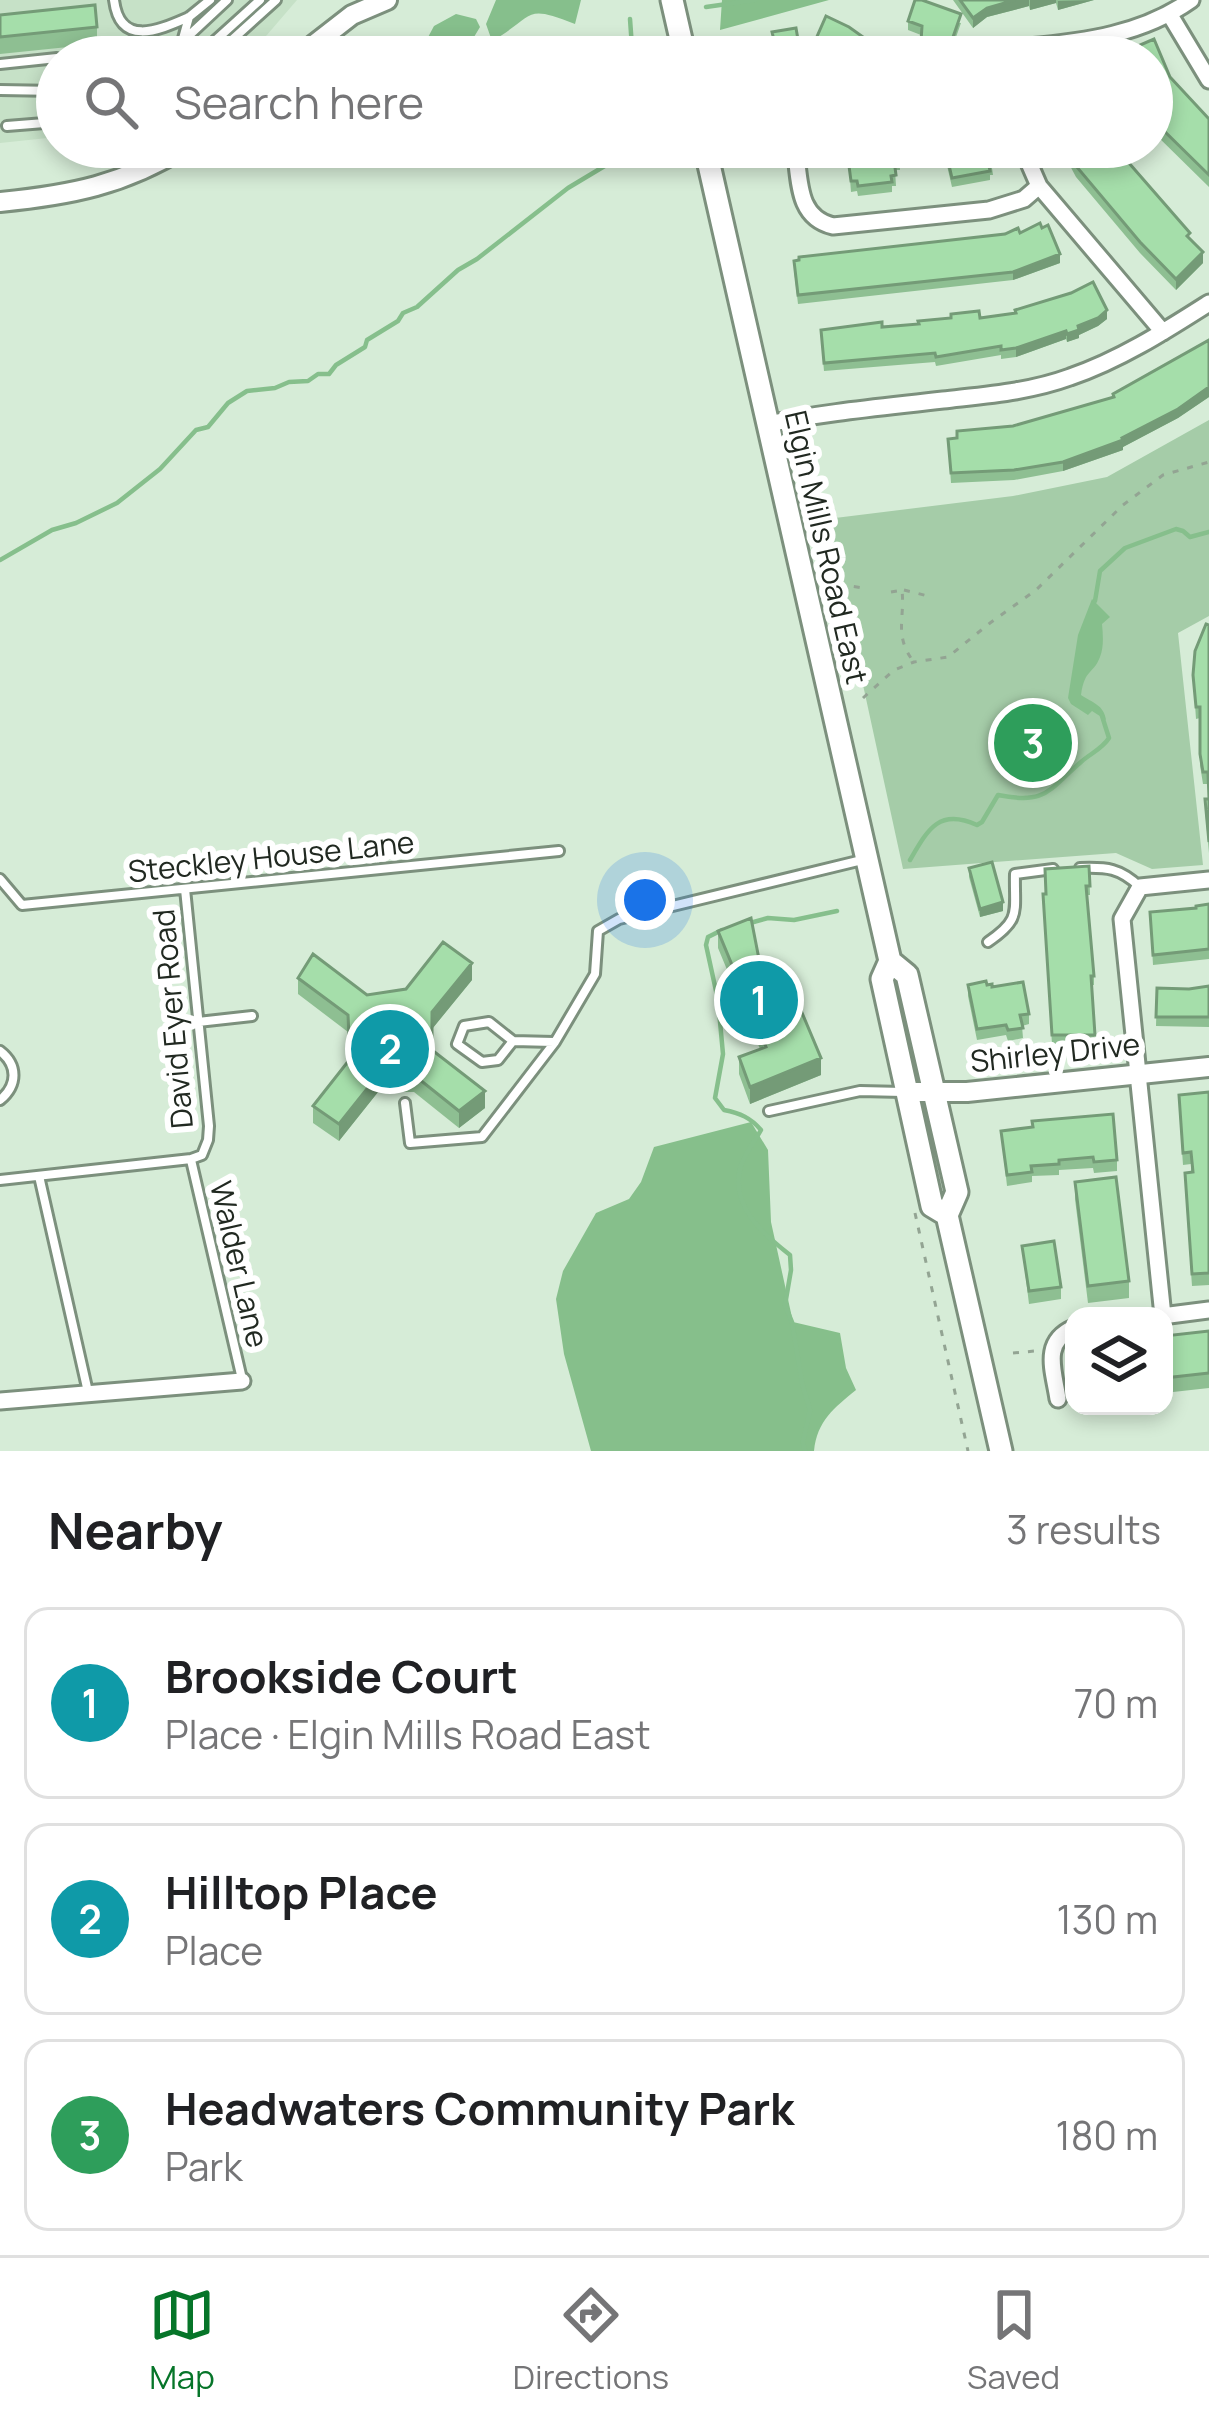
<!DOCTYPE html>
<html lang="en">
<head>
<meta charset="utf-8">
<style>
	:root { --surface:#fff; --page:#f2f2f2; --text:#202124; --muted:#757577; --line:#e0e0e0; --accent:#067529 }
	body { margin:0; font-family:Manrope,sans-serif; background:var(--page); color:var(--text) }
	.controls { position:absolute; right:36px; bottom:36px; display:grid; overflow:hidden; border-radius:24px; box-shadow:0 6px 18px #0003 }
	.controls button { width:108px; height:108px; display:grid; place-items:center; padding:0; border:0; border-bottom:3px solid var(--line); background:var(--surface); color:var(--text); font:60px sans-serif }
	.you { position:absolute; left:645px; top:900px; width:42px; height:42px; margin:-30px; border:9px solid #fff; border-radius:50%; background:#1a73e8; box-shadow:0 0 0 18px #1a73e833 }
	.badge { display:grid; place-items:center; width:78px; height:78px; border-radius:50%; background:var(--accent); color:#fff; font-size:39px; font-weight:700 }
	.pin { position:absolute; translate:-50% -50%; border:6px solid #fff; box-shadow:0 3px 12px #0006 }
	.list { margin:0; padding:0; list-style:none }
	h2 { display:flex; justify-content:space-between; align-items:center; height:156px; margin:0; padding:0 48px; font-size:51px }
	h2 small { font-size:39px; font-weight:400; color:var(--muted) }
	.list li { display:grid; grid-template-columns:78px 1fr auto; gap:36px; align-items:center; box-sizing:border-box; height:192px; margin:0 24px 24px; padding:0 24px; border:3px solid var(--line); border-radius:24px }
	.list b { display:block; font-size:45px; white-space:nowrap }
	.list p { margin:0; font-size:39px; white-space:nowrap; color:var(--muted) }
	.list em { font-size:39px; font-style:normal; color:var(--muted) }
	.icon { flex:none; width:66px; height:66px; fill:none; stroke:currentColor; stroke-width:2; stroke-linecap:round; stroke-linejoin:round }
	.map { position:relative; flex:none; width:1209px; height:1451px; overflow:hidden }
	.search { position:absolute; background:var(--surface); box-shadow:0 6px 18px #0003; left:36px; right:36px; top:36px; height:132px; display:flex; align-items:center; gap:30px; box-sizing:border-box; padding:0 42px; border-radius:66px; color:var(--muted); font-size:45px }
	.sheet { height:804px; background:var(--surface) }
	nav { display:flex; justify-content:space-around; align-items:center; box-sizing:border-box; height:168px; border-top:3px solid var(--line); background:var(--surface); font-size:33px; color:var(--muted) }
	nav a { display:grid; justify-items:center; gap:6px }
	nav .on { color:var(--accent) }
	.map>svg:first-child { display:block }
	.built { fill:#c6e1c7 }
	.green { fill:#a5cca8 }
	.forest { fill:#86bf8b }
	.water { fill:#86bf8c }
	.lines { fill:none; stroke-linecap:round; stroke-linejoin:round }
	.stream { stroke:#86bf8c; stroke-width:4.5 }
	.service-casing { stroke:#7c907d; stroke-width:14 }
	.minor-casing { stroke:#7c907d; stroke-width:21 }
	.tertiary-casing { stroke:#7c907d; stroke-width:24 }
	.secondary-casing { stroke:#7c907d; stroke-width:27 }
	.path { stroke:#93a493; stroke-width:3; stroke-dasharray:6 9; stroke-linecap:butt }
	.service { stroke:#fff; stroke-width:8 }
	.minor { stroke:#fff; stroke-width:15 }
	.tertiary { stroke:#fff; stroke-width:18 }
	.secondary { stroke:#fff; stroke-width:21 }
	.wall { fill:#8ebf92 }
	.shaded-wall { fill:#749b77 }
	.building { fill:#a5deaa; stroke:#749b77; stroke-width:3 }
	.labels { text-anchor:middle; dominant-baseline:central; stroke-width:12; stroke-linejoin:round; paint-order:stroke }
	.street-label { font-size:30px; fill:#212921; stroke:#fff }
</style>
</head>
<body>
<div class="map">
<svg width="1209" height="1451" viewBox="0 0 1209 1451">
	<rect width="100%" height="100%" fill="#d6ecd7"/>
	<path class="built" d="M 0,0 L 297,0 L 248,57 L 57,57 L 57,137 L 0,143 Z"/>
	<path class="green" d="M 1209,420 L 1209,616 L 1178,633 L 1203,865 L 1152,869 L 1116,853 L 903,869 L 827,519 L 1013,496 L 1107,477 Z"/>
	<path class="forest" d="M 722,0 L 829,0 L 720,30 Z
		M 751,1122 L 768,1150 L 771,1222 L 793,1322 L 840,1333 L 846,1368 L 856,1390 C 834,1408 817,1421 814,1451 L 591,1451 L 564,1354 L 556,1299 L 563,1271 L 596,1213 L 629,1199 L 641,1182 L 654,1147 Z"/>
	<path class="water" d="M 496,0 L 581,0 L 575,24 C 522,3 536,16 492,41 L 486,24 Z
		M 456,14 L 476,19 L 480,27 L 474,37 L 451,42 L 426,41 L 434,26 Z
		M 1092,599 L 1110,617 L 1102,624 C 1103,635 1104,647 1100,657 C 1093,675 1085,668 1081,695 C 1093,703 1104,705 1106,720 L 1092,711 L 1088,715 L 1071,704 L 1068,698 L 1078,635 Z"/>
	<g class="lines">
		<path class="stream" d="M 706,7 L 755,0
			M 630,19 L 632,47
			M 0,560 L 52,530 L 76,523 L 117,503 L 160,469 L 196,430 L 208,427 L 228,403 L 247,391 L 275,388 L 289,382 L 308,381 L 318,374 L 329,374 L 336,365 L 365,347 L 367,340 L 398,321 L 403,313 L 417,307 L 458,270 L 477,259 L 568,188 L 608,164 L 625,147
			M 1095,601 L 1100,571 L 1125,548 L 1176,529 L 1183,531 L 1190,537 L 1209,532
			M 910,860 C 928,829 939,808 977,825 L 982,822 L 998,795 C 1047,805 1048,790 1081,762 C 1091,753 1102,749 1109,738 L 1102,716
			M 750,923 L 768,918 L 794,920 L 837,911
			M 722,930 L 708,937 L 706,945 L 718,1000 L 723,1054 L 715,1098 L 724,1110 C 740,1113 751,1118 761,1130 C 755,1141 745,1153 741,1165 C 729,1205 762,1233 790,1255 L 791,1270 L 785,1305 L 792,1322 L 802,1383 L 810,1410 L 803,1442 L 805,1451"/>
		<g class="service-casing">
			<path id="service" d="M 114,0 C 120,48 159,30 189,17
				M 182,42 L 189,17 L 210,0
				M 149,57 L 182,42 L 227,0
				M 201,57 L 207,48 L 260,0
				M 213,57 L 276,0
				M 0,64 L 57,58
				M 0,90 L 57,91
				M 7,126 L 57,122
				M 1080,868 C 1107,867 1120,868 1140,887
				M 0,879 L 22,905 L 559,851
				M 988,942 C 1022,919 1014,912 1015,874 L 1053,869
				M 198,1022 L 252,1016
				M 513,1041 L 498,1060 L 482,1062 L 457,1044 L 464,1026 L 489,1022 L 513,1041 L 554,1042
				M 0,1051 C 18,1065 18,1085 0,1100
				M 405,1103 L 410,1143 L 482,1137 L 555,1042 L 595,974 L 598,931 L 619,919 L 862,860
				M 769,1111 L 860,1091 L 903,1092
				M 191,1160 L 242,1379
				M 39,1176 L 88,1392
				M 0,1180 L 191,1159 L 202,1155 L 208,1140 L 209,1126 L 185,889"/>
		</g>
		<g class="minor-casing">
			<path id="minor" d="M 1170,15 L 1209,80
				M 1009,57 L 1017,50 L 1027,47 C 1085,42 1143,34 1191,0
				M 795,147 C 800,179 796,217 833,226 L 989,210 L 1024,199 L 1039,186
				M 1022,147 L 1039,186 L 1163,332
				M 768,424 C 826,412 884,407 943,400 C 986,395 1029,392 1070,377 C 1120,360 1165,331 1209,303
				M 1162,1316 L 1209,1310
				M 1163,1316 L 1122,919 L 1140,887 L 1209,880
				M 1058,1399 C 1054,1371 1041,1342 1074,1328
				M 0,1401 L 242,1381"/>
		</g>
		<g class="tertiary-casing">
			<path id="tertiary" d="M 298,57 L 352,15 L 387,0
				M 0,202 C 71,195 123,185 185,147
				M 907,1092 L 967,1092 L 1209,1067"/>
		</g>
		<g class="secondary-casing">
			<path id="secondary" d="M 672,0 L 685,57
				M 705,147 L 890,961 L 882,979 L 932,1206 L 947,1215
				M 890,961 L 907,975 L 957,1192 L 947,1215 L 1001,1451"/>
		</g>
		<path class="path" d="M 839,584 L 863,588
			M 904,590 L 932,597
			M 891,592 L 902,590 C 905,619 894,635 913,661
			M 863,698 L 894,670 L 914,662 L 948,657 L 990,623 L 1036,590 L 1123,505 L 1163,475 L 1209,462
			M 915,1213 L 968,1451
			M 1013,1353 L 1035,1351"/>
		<use href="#service" class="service"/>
		<use href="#minor" class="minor"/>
		<use href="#tertiary" class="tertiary"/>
		<use href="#secondary" class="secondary"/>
	</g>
	<path class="wall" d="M 953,0 L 1094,0 L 1058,10 L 1056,3 L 1030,10 L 1029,6 L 987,17 L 973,28 Z
		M 0,15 L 97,27 L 97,44 L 0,54 Z
		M 908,21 L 961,23 L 955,40 L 959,40 L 958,57 L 919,57 L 921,35 L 908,30 Z
		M 1154,39 L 1170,77 L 1209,119 L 1209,187 L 1152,131 L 1152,57 L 1119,57 L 1119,54 Z
		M 857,147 L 899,147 L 900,170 L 895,170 L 896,186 L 892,186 L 892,192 L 858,196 L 857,191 L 851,192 L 849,166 L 855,166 L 855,149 Z
		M 920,147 L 989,147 L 993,175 L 990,175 L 990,180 L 952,187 L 945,157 L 922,161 Z
		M 1060,147 L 1115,147 L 1190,239 L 1203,263 L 1176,290 L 1140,253 L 1076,177 Z
		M 1020,233 L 1060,263 L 1013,280 L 798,304 L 794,270 L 799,260 Z
		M 980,318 L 1107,319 L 1098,326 L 1079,335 L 1079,338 L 1067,342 L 1066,339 L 1016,357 L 1001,359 L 1001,355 L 936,366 L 935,362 L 824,371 L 821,338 L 882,327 Z
		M 1209,340 L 1209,397 L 1178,418 L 1123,447 L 1123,450 L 1063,471 L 1014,480 L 951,483 L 948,439 L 1013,426 L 1113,397 L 1113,394 Z
		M 1209,625 L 1209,853 L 1205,810 L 1208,799 L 1208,784 L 1203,784 L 1200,765 L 1200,718 L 1196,719 L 1193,675 Z
		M 1089,866 L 1090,895 L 1087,895 L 1094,976 L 1094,985 L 1091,985 L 1095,1044 L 1052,1044 L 1043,894 Z
		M 969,868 L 1003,911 L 980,917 L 969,877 Z
		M 1209,904 L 1209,959 L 1153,965 L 1150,912 L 1196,908 Z
		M 718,931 L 759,959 L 821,1075 L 750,1104 L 739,1074 L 739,1057 L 760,1049 L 718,948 Z
		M 298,978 L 367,995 L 472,980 L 432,1029 L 432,1050 L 485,1108 L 459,1128 L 414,1092 L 378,1092 L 339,1141 L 313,1123 L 313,1106 L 350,1060 L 348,1032 L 298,994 Z
		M 968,985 L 992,987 L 1029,1014 L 1029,1024 L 1022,1026 L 1023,1038 L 1008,1041 L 1006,1035 L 977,1040 L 968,996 Z
		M 1209,986 L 1209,1027 L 1156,1026 L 1157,988 L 1189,989 Z
		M 1209,1092 L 1209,1285 L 1192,1286 L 1185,1185 L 1191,1172 L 1191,1164 L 1183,1165 L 1179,1107 Z
		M 1001,1131 L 1117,1160 L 1117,1171 L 1094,1173 L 1093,1168 L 1059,1170 L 1059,1175 L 1032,1176 L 1032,1182 L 1007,1186 Z
		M 1075,1182 L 1129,1281 L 1129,1298 L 1088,1303 L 1075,1199 Z
		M 1022,1246 L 1061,1287 L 1061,1299 L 1029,1304 Z
		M 1209,1331 L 1209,1388 L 1164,1393 L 1164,1336 Z"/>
	<path class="shaded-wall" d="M 1015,0 L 1029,0 L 1029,6 L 987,17 L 973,28 L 973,18 L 987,8 Z
		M 1030,0 L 1056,0 L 1056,3 L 1030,10 Z
		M 1094,0 L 1058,10 L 1058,1 Z
		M 1203,252 L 1203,263 L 1176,290 L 1176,279 Z
		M 1060,254 L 1060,263 L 1013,280 L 1013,272 Z
		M 1107,310 L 1107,319 L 1098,326 L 1079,335 L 1079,338 L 1067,342 L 1067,334 Z
		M 1066,331 L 1066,339 L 1016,357 L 1016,348 Z
		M 1209,387 L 1209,397 L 1178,418 L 1123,447 L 1123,450 L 1063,471 L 1063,462 Z
		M 1003,902 L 1003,911 L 980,917 L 980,909 Z
		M 472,963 L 472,980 L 432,1029 L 432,1012 Z
		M 821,1058 L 821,1075 L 750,1104 L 750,1087 Z
		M 378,1075 L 378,1092 L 339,1141 L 339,1124 Z
		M 485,1091 L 485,1108 L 459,1128 L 459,1111 Z"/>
	<path class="building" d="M 915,0 L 922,0 L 961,14 L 952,40 L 959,40 L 957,57 L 920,57 L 922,26 L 908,21 Z
		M 960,0 L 1015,0 L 987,8 L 973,18 Z
		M 95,5 L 97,27 L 0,37 L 0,15 Z
		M 826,16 L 849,27 L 880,49 L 874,57 L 808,57 Z
		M 796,28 L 801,57 L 752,57 L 750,48 L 757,47 L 756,43 L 774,40 L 772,32 Z
		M 1154,39 L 1170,77 L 1209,119 L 1209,175 L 1152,119 L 1152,57 L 1120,57 L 1119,54 Z
		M 860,147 L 899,147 L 900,159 L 894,160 L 896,175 L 891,176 L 892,182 L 858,186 L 857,181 L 851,181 L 849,166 L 856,166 L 855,149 Z
		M 921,147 L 989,147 L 993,165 L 989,166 L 990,171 L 952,178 L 945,148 L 922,152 Z
		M 1065,147 L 1115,147 L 1190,233 L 1187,236 L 1203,252 L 1176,279 L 1140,242 L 1076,166 Z
		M 1040,223 L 1042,228 L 1048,225 L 1060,254 L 1013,272 L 798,295 L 794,261 L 799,260 L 799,257 L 1005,234 L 1018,228 L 1020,233 Z
		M 1093,282 L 1107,310 L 1098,318 L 1078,326 L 1079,330 L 1067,334 L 1066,331 L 1016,348 L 1001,350 L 1001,346 L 936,357 L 935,353 L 824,363 L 821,330 L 882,322 L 882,327 L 919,324 L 918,321 L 951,318 L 951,314 L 979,311 L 980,318 L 1016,313 L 1015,310 L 1071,293 Z
		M 1209,340 L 1209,387 L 1178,409 L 1122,438 L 1123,440 L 1063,462 L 1014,470 L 951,473 L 948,439 L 957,438 L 957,431 L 1013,426 L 1114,397 L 1113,394 Z
		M 1206,624 L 1209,625 L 1209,842 L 1205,799 L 1209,799 L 1208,772 L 1203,772 L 1200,754 L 1200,707 L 1196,707 L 1193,675 L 1195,651 Z
		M 992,862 L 1003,902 L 980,909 L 969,868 Z
		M 1089,866 L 1090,886 L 1086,886 L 1094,976 L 1091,976 L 1095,1035 L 1052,1035 L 1043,894 L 1046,894 L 1045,869 Z
		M 1209,904 L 1209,949 L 1153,955 L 1150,912 L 1196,908 L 1196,906 Z
		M 751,918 L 759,959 L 800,1008 L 821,1058 L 750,1087 L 739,1057 L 766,1047 L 718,931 Z
		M 443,942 L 472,963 L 432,1012 L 432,1050 L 485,1091 L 459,1111 L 414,1075 L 378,1075 L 339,1124 L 313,1106 L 350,1059 L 348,1015 L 298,978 L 313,954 L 367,995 L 406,989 Z
		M 986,981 L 987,985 L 992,984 L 992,987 L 1023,982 L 1029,1014 L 1020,1015 L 1023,1028 L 1008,1030 L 1006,1025 L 977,1029 L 968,985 Z
		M 1209,986 L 1209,1017 L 1156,1017 L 1157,988 L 1189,989 Z
		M 1209,1092 L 1209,1273 L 1192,1274 L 1185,1173 L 1193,1172 L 1191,1152 L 1183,1153 L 1179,1095 Z
		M 1113,1114 L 1117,1160 L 1094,1162 L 1093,1157 L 1059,1160 L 1059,1164 L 1031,1166 L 1032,1172 L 1007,1175 L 1001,1131 L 1033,1127 L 1032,1121 Z
		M 1116,1177 L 1129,1281 L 1088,1286 L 1075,1182 Z
		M 1054,1241 L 1061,1287 L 1029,1291 L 1022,1246 Z
		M 1209,1331 L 1209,1373 L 1164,1378 L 1164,1336 Z"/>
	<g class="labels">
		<g class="street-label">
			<text transform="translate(827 547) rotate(77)">Elgin Mills Road East</text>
			<text transform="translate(271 856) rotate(-6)">Steckley House Lane</text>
			<text transform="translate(172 1019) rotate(-95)">David Eyer Road</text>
			<text transform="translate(1055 1052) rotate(-6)">Shirley Drive</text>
			<text transform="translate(240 1264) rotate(77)">Walder Lane</text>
		</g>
	</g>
</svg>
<div class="controls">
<button><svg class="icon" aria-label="layers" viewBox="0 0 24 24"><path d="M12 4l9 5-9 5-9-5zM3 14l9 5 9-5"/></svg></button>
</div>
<div class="you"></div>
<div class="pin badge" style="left:759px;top:1000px;background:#0f9aa8">1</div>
<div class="pin badge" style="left:390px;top:1049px;background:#0f9aa8">2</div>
<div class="pin badge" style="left:1033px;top:743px;background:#2e9e5b">3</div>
<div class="search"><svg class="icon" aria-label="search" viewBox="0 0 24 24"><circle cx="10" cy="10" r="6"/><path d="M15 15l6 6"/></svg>Search here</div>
</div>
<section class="sheet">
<h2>Nearby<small>3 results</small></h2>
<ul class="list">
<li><span class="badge" style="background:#0f9aa8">1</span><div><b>Brookside Court</b><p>Place · Elgin Mills Road East</p></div><em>70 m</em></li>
<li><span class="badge" style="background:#0f9aa8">2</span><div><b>Hilltop Place</b><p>Place</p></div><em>130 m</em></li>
<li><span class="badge" style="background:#2e9e5b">3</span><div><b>Headwaters Community Park</b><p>Park</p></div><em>180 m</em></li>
</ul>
</section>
<nav>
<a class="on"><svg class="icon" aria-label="map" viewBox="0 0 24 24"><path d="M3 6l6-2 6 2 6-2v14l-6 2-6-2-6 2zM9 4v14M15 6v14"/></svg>Map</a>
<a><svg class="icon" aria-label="directions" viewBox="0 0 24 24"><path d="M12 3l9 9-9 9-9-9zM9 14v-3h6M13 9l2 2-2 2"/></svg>Directions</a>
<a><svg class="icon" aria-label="saved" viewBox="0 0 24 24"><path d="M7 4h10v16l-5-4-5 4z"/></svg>Saved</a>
</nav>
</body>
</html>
